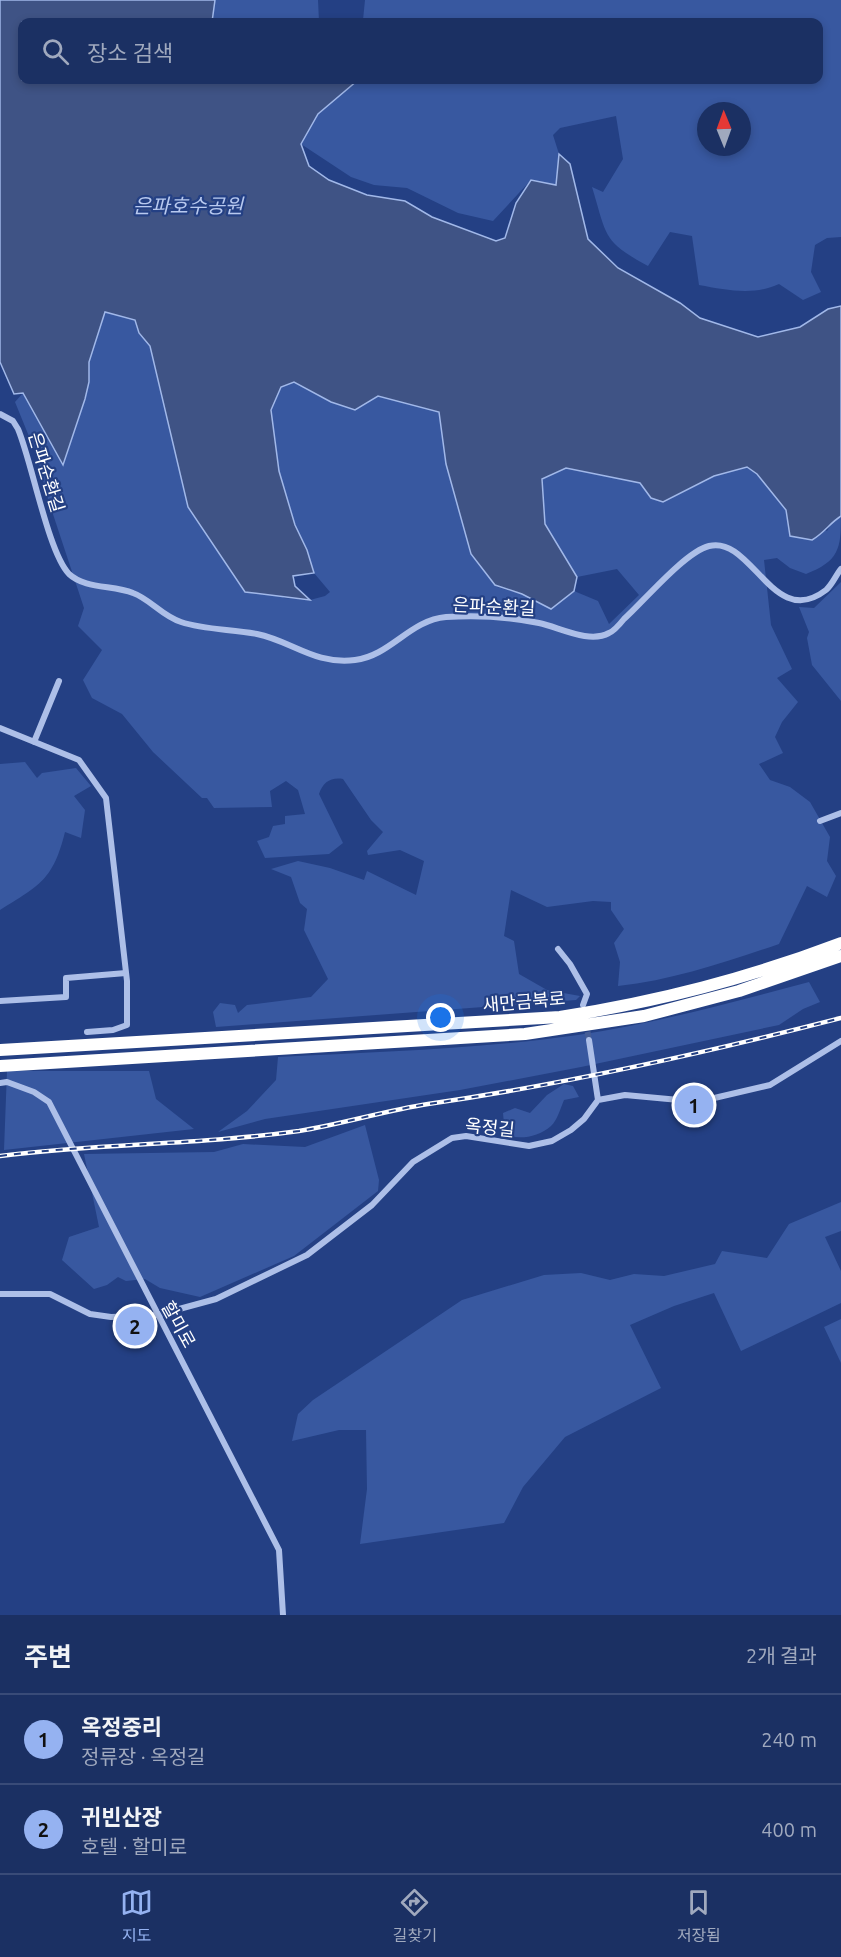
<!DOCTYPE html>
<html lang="ko">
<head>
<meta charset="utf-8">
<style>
	:root { --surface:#1b3063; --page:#283c6c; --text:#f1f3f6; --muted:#a0a9be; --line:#394b78; --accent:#95b2f1 }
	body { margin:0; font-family:Ubuntu,"Noto Sans KR",sans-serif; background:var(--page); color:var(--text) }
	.compass { position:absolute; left:697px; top:102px; width:54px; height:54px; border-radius:50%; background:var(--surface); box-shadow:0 3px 9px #0003; rotate:359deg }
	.you { position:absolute; left:441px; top:1018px; width:21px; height:21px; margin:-15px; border:4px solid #fff; border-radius:50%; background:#1a73e8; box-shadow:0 0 0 9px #1a73e833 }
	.badge { display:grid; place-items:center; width:39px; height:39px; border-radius:50%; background:var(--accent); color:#111; font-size:20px; font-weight:700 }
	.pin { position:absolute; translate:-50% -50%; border:3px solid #fff; box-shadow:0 2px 6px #0006 }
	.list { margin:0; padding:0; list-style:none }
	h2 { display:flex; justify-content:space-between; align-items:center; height:78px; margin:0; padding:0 24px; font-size:26px }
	h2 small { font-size:20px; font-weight:400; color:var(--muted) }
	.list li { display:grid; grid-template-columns:39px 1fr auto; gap:18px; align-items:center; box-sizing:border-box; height:90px; padding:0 24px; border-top:2px solid var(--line) }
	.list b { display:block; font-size:22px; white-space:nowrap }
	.list p { margin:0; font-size:20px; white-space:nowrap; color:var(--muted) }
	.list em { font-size:20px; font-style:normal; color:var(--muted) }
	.icon { flex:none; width:33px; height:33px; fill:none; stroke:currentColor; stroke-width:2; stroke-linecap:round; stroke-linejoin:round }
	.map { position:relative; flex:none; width:841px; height:1615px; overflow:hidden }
	.search { position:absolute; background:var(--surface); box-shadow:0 3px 9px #0003; left:18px; right:18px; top:18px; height:66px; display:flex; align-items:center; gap:15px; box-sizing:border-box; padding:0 21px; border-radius:12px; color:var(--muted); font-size:22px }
	.sheet { height:258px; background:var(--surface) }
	nav { display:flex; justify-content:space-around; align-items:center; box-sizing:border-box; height:84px; border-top:2px solid var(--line); background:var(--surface); font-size:16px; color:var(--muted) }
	nav a { display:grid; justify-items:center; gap:3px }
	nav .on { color:var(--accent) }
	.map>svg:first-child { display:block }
	.green { fill:#3858a0; fill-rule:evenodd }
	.water { fill:#3f5385; stroke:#a1b8e9; stroke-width:1.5 }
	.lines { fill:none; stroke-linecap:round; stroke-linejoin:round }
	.street-tunnel { stroke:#455d96; stroke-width:6; stroke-dasharray:6 3; stroke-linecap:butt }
	.street { stroke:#adbfe8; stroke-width:6 }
	.highway { stroke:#fff; stroke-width:12 }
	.rail-casing { stroke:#fff; stroke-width:4.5 }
	.rail { stroke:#244084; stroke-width:2; stroke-dasharray:7; stroke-linecap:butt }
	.labels { text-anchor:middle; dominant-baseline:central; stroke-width:4.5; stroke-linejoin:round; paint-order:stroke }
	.street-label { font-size:18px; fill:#fff; stroke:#244084 }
	.water-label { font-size:20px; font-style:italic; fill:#b8c9ef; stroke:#244084 }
</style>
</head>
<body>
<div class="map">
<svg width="841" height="1615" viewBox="0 0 841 1615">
	<rect width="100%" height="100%" fill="#244084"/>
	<path class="green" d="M 215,0 L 318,0 L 319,22 L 212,22 Z
		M 365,0 L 841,0 L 841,237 L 827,238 L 815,245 L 811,272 L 821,292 L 803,300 L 779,284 C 753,296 727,290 699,285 L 692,236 L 670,232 L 648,266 C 602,241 607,236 592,187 L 603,192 L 623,159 L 616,116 L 560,128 L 553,135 L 559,154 L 557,185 L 531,180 L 493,221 L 458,213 L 407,188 L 374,185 L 351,177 L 301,144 L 318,114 L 358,80 L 818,80 L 818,22 L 429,22 L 363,20 ZM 706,111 L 742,111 L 742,147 L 706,147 Z
		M 105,312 L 135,320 L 139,334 L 150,345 L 188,507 L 284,598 L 310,600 L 325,596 L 330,592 L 314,573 L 307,550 L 295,525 L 279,471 L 271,410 L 281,387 L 294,381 L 387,398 L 439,412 L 446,464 L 471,554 L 497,587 L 522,594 L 551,609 L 574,591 L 598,601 L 609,624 L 639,595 L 617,569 L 577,577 L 545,524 L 542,479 L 566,468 L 640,483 L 647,493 L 661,502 L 714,476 L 747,467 L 757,474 L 786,510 L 827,531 L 833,521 L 841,516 C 841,549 839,561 806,574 L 790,568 L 777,558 L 764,560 L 771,625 L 792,669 L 777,678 L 798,702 L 782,722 L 775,737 L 783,753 L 759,764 L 770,780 L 790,787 L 810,802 L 830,837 L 827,861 L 836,876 L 827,897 L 807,886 L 779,944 C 726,962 674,980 618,986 L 620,962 L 614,943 L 624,929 L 611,910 L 611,902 L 593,901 L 547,907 L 511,890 L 504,936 L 514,941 L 519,974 L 547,990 L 580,996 L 576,1000 L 216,1027 L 213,1012 L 220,1003 L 235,1005 L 238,1013 L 247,1005 L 311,997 L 328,979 L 304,930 L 307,909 L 300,903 L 291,877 L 271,869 L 298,861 L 330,868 L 364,880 L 367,871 L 416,895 L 424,861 L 400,850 L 368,855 L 367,851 L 383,832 L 371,820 L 343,779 C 331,777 323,782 319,794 L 343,843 L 329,854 L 265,858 L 257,841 L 269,837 L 273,826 L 285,824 L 285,816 L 305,814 L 298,790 L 286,781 L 270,791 L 272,807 L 214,808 L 207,798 L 202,798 L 153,752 L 122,714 L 92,698 L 83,680 L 102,650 L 78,626 L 84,608 L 47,496 L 37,456 L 15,402 L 23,393 L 63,464 L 85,399 L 89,382 L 89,362 Z
		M 841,582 L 841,701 L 812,665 L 807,638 L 809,632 L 799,607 L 814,608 Z
		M 25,762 L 37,778 L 42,773 L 76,768 L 91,786 L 74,796 L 85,810 L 81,838 L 65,832 C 53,880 40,885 0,910 L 0,764 Z
		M 809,982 L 820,1002 L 803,1009 L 779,1025 L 581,1067 L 460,1090 L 265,1119 L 218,1132 L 247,1111 L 276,1080 L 278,1057 C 378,1052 479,1049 578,1035 C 657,1023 733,1002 809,982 Z
		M 7,1071 L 149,1071 L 156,1099 L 194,1129 L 4,1150 Z
		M 564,1084 L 573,1086 L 579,1097 L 564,1100 C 561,1107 557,1121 551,1126 C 538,1137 521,1140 505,1135 L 503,1113 L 515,1108 L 530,1113 L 547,1095 Z
		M 365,1125 L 379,1180 L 378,1191 L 294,1256 L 200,1297 L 160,1288 L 145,1279 L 126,1281 L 118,1277 L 107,1285 L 94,1289 L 62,1260 L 69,1237 L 99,1227 L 84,1154 L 214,1152 L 243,1144 L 305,1147 Z
		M 841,1202 L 841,1231 L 825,1237 L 841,1271 L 841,1303 L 741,1351 L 714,1293 L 674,1306 L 630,1325 L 661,1388 L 565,1437 L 523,1487 L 504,1523 L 360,1544 L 367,1489 L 366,1430 L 339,1430 L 292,1441 L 298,1414 L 313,1400 L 462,1300 L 544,1275 L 581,1273 L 610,1280 L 634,1274 L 664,1276 L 715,1264 L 722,1251 L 767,1258 L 789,1224 Z
		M 841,1319 L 841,1363 L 824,1327 Z"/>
	<path class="water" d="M 0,0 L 215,0 L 212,22 L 22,22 L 22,80 L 358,80 L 318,114 L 301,144 L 309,166 L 329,180 L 367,195 L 405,201 L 432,217 L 496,241 L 505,238 L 516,203 L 531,180 L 556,185 L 559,154 L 570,164 L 588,239 L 618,268 L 680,303 L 700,318 L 758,337 L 800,327 L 828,309 L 841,306 L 841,516 C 830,523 825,532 812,540 L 790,536 L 786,510 L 757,474 L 747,467 L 714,476 L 663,502 L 651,498 L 640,483 L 566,468 L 542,479 L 545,524 L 577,577 L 574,591 L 551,609 L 522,594 L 495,585 L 471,554 L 446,464 L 439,412 L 378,396 L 355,410 L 331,402 L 294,382 L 281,387 L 271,410 L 279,471 L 295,525 L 307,550 L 314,573 L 293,576 L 295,586 L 310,600 L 245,592 L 188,507 L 150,346 L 139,333 L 135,320 L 105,312 L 89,362 L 89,382 L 85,399 L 63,465 L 23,393 L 14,394 L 0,362 Z"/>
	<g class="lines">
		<path class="street-tunnel" d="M 586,1023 L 589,1040"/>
		<path class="street" d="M 0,414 L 13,421 L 18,429 C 32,462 48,552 69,574 C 85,589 113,585 133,593 C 150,599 162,616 181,622 C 205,630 232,629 257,634 C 292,641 314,665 355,660 C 390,656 410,620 446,617 C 476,615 510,617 539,623 C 559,627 589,644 609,633 C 614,631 620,624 624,619 C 644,601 685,552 709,546 C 752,535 773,631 826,590 C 832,585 836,575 841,569
			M 0,728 L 79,760 L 106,798 L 127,981 L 127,1025 L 113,1030 L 87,1032
			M 34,742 L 59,681
			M 820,821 L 841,813
			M 558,949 L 570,964 L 587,994 L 583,1005
			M 0,1001 L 66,997 L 66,978 L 126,973
			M 589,1040 L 598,1100
			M 0,1083 L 7,1082 L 34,1092 L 49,1102 L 279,1550 L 283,1615
			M 0,1294 L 50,1294 L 90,1314 L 111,1317 L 157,1315 L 216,1299 L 307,1255 L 372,1205 L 413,1162 L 452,1138 L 466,1136 L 529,1146 L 552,1141 L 571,1130 L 584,1119 L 598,1100 L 625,1095 L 679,1100 L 710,1099 L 770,1085 L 841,1041"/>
		<path class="highway" d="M 0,1050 L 560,1017 C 660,1001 746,979 841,943
			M 0,1066 L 525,1034 L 644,1016 L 739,991 L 841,956"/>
		<g class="rail-casing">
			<path id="rail" d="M 0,1156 C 99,1143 199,1145 299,1131 C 342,1124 384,1111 428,1104 C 566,1084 705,1053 841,1018"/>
		</g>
		<use href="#rail" class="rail"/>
	</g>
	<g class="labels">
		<g class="street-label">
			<text transform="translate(47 472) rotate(73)">은파순환길</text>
			<text transform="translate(494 606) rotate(3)">은파순환길</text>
			<text transform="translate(524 1001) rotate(-5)">새만금북로</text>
			<text transform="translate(490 1127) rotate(6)">옥정길</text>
			<text transform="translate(179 1324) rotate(61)">할미로</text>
		</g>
		<g class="water-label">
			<text x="188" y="205">은파호수공원</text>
		</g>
	</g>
</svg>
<svg class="compass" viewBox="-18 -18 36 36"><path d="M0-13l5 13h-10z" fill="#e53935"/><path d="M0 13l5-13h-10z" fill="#a0a9be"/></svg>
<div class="you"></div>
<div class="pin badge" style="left:694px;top:1105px">1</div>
<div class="pin badge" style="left:135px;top:1326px">2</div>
<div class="search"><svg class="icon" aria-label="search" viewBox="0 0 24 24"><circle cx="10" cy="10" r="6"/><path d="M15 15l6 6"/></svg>장소 검색</div>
</div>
<section class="sheet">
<h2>주변<small>2개 결과</small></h2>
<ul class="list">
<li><span class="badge">1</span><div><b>옥정중리</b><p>정류장 · 옥정길</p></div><em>240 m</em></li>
<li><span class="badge">2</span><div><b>귀빈산장</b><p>호텔 · 할미로</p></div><em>400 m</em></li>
</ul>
</section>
<nav>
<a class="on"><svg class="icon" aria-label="map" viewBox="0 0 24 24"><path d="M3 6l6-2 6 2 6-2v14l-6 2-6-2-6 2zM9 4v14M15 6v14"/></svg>지도</a>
<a><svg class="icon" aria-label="directions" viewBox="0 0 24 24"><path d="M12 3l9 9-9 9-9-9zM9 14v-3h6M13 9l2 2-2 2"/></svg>길찾기</a>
<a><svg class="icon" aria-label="saved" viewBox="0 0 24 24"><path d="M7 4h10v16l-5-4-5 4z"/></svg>저장됨</a>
</nav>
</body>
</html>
